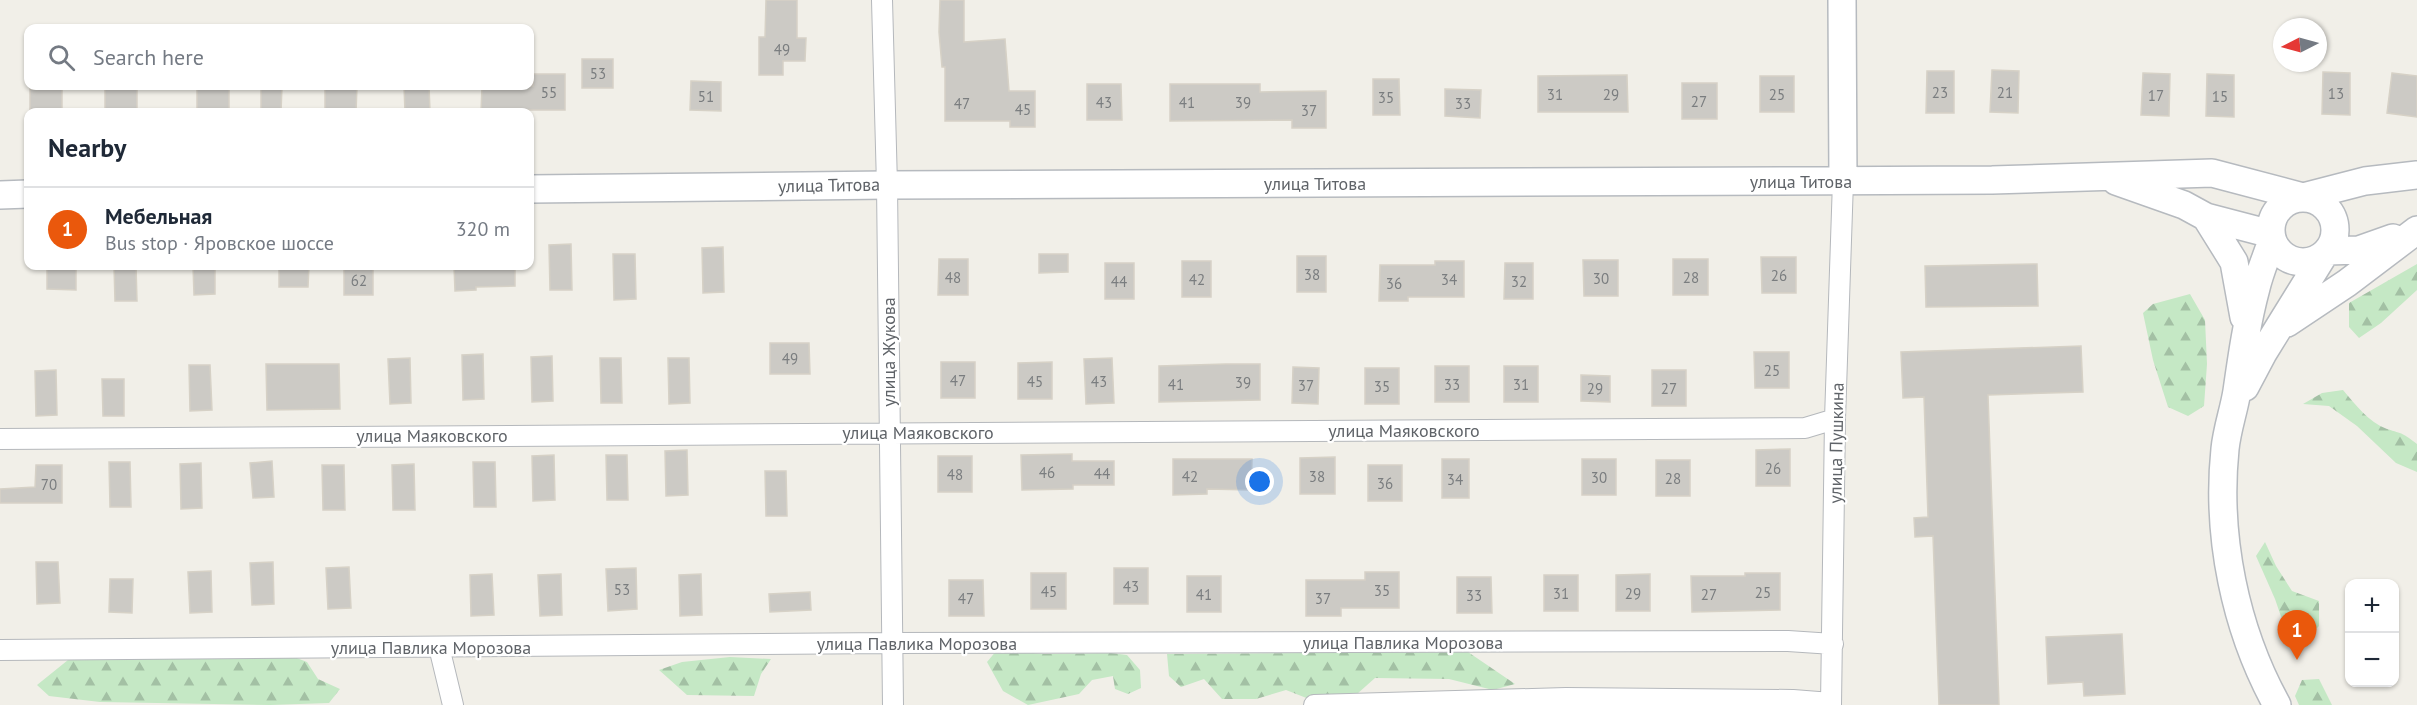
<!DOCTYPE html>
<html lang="en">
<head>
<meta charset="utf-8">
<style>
	:root { --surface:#fff; --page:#f2f2f3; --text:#1f2937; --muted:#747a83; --line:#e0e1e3; --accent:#ea580c }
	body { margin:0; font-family:"PT Sans",sans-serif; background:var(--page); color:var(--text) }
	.controls { position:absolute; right:18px; bottom:18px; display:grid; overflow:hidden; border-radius:12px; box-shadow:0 2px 4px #0004 }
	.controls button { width:54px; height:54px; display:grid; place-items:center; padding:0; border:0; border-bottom:2px solid var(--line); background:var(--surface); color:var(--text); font:30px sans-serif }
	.compass { position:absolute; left:2273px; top:18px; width:54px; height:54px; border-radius:50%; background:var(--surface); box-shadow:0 2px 4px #0004; rotate:264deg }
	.you { position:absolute; left:1260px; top:482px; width:21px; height:21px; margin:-15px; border:4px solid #fff; border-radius:50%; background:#1a73e8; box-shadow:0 0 0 9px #1a73e833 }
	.badge { display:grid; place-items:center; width:39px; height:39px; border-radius:50%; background:var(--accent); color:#fff; font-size:20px; font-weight:700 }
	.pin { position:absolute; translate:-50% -50px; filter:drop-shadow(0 2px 3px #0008) }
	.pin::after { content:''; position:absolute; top:32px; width:21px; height:18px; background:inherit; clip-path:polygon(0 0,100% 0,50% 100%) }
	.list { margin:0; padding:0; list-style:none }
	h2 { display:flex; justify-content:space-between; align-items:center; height:78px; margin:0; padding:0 24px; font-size:26px }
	h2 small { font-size:20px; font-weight:400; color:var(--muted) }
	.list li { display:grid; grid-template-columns:39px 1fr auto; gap:18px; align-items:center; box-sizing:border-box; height:84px; padding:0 24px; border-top:2px solid var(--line) }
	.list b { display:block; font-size:22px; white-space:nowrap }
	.list p { margin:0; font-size:20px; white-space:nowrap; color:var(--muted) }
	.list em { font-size:20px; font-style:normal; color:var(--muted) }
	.icon { flex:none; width:33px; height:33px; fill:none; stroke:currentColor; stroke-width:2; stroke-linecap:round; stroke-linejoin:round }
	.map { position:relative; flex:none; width:2417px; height:705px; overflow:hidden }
	.search { position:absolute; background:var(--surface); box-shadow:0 2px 4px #0004; left:24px; top:24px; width:510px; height:66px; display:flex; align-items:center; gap:15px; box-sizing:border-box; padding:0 21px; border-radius:12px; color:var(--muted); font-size:22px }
	.panel { position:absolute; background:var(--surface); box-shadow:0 2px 4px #0004; left:24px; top:108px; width:510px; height:162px; border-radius:12px }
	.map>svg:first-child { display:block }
	.forest { fill:url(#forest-firs) }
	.building { fill:#cccac5; stroke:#d6d1c6; stroke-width:1.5 }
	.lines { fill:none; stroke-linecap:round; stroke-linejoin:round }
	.street-casing { stroke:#b5b8bc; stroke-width:22 }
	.secondary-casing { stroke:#b6babf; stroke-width:30 }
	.street { stroke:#fff; stroke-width:20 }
	.secondary { stroke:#fff; stroke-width:27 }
	.labels { text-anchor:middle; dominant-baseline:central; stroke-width:4.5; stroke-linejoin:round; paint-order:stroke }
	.number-label { font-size:15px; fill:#7a7d7f }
	.street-label { font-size:18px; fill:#5f6368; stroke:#fff }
</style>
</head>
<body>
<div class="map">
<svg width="2417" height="705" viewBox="0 0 2417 705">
	<defs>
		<pattern id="forest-firs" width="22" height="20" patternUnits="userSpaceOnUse" patternTransform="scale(1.5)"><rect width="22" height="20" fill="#c5e8c5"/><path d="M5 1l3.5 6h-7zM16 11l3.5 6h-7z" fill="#a3c0a4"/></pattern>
	</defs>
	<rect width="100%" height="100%" fill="#f1efe8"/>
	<path class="forest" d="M 2417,264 L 2417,290 L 2381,323 L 2359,338 L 2349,327 L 2349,303 Z
		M 2190,294 L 2205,320 L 2207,364 L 2204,406 L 2188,416 L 2168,407 L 2153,360 L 2143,313 L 2153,304 Z
		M 2343,390 C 2356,405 2368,422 2387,429 C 2403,434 2403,433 2417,444 L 2417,472 L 2396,463 L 2357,426 L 2329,406 L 2303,404 L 2322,393 Z
		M 2265,542 L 2276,566 L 2292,591 L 2319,601 L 2319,626 L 2308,637 L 2289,640 L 2275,599 L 2256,556 Z
		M 997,650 L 1044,654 L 1111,653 L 1127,655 L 1140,670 L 1141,688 L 1128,694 L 1115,689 L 1113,676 L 1092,680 L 1079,694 L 1028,705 L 1003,691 L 987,662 Z
		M 1468,652 L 1515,684 L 1493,690 L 1449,679 L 1375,678 L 1357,694 L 1309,699 L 1286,690 L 1256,699 L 1222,699 L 1204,679 L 1181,687 L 1169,676 L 1167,654 Z
		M 284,653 L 307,662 L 318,679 L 340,689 L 329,703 L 270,705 L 100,702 L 49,696 L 37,685 L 68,660 L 118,656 Z
		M 730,657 L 771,659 L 761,674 L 754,696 L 687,695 L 659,670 L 682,662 Z
		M 2319,679 L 2332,705 L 2299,705 L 2295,696 L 2302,680 Z"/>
	<path class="building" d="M 766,0 L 797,0 L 797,38 L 806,38 L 805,61 L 783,61 L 783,75 L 759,75 L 759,37 L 765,37 Z
		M 940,0 L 964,0 L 964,42 L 1005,39 L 1009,91 L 1035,91 L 1035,127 L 1010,127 L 1010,121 L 945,121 L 945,67 L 942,67 L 939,32 Z
		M 582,59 L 613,59 L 613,88 L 582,88 Z
		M 1992,70 L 2019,71 L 2018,113 L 1990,112 Z
		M 1927,71 L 1954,71 L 1954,113 L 1926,113 Z
		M 2323,72 L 2350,73 L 2350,115 L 2322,114 Z
		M 2143,73 L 2170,74 L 2169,116 L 2141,115 Z
		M 2392,73 L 2417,76 L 2417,117 L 2387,113 Z
		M 533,74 L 565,74 L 565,110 L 513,110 L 513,112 L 481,112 L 482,86 L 533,86 Z
		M 2207,74 L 2234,75 L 2234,117 L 2206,116 Z
		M 1627,75 L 1628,112 L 1538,112 L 1538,76 Z
		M 1760,76 L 1794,76 L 1794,112 L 1760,112 Z
		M 1373,79 L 1399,79 L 1400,115 L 1373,115 Z
		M 691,81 L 721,82 L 721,111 L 690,110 Z
		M 1682,83 L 1717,83 L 1717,119 L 1682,119 Z
		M 1087,84 L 1121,84 L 1122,120 L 1087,120 Z
		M 1170,84 L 1260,84 L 1260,92 L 1326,91 L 1326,128 L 1292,128 L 1292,120 L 1170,121 Z
		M 105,86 L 137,86 L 137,112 L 105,112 Z
		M 197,86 L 229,86 L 229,112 L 197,112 Z
		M 261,86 L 282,86 L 281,112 L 261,112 Z
		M 325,86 L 357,86 L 356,112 L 325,112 Z
		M 404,86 L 429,86 L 430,112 L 405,112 Z
		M 30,89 L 62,89 L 62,112 L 30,112 Z
		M 1445,89 L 1481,90 L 1480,118 L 1445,116 Z
		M 571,244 L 572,290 L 550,290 L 549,245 Z
		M 723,247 L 724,292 L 703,293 L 702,248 Z
		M 613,254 L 635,254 L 636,299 L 614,300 Z
		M 1039,254 L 1068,254 L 1068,272 L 1039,273 Z
		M 1297,256 L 1326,256 L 1326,292 L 1297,292 Z
		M 1761,257 L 1796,257 L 1796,293 L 1762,293 Z
		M 939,259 L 968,259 L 968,295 L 938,295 Z
		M 1673,259 L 1708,259 L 1708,295 L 1673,295 Z
		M 1583,260 L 1618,260 L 1618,296 L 1584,296 Z
		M 1182,261 L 1211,261 L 1211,297 L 1182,297 Z
		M 1435,261 L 1464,261 L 1464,297 L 1408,297 L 1408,301 L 1379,301 L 1380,265 L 1435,265 Z
		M 1105,263 L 1134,263 L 1134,299 L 1105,299 Z
		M 1505,263 L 1533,263 L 1533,299 L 1504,299 Z
		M 2037,264 L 2038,306 L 1926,307 L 1925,266 Z
		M 47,266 L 76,266 L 76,290 L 47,289 Z
		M 114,266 L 136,266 L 137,301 L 115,301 Z
		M 193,266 L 215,266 L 215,294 L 194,295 Z
		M 279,266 L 309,266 L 308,287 L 279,287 Z
		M 344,266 L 373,266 L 373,295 L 344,295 Z
		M 454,266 L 515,266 L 515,286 L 476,287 L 476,290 L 455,291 Z
		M 770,343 L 809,343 L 810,374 L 770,374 Z
		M 2081,346 L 2083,392 L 1988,395 L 1999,705 L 1939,705 L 1933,536 L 1915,537 L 1914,518 L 1928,517 L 1924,397 L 1903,398 L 1901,352 Z
		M 1754,352 L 1789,352 L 1789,388 L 1755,388 Z
		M 483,354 L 484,399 L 463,400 L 462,355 Z
		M 552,356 L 553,401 L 532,402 L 531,357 Z
		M 410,358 L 411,403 L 390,404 L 388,359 Z
		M 600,358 L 621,358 L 622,403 L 601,403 Z
		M 668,358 L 689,358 L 690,403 L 669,404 Z
		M 1112,358 L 1114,403 L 1086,404 L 1084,359 Z
		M 941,362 L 975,362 L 975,398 L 941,398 Z
		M 1052,362 L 1052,399 L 1018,399 L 1018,363 Z
		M 266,364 L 339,364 L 340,409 L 267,410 Z
		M 1226,364 L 1260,364 L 1260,400 L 1159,402 L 1159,366 Z
		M 189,365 L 210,365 L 212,410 L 190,411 Z
		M 1435,366 L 1469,366 L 1469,402 L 1435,402 Z
		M 1504,366 L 1538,366 L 1538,402 L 1504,402 Z
		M 1293,367 L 1319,368 L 1318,404 L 1292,403 Z
		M 1365,368 L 1399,368 L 1399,404 L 1365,404 Z
		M 56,370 L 57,415 L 36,416 L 35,371 Z
		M 1652,370 L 1686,370 L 1686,406 L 1652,406 Z
		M 1581,375 L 1610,376 L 1610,402 L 1581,401 Z
		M 102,379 L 124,379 L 124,416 L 103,416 Z
		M 1790,449 L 1790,486 L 1756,486 L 1756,450 Z
		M 687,450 L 688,495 L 666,496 L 665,451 Z
		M 1072,454 L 1072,461 L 1114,461 L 1114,485 L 1073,485 L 1073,489 L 1022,490 L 1021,455 Z
		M 554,455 L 555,500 L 533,501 L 532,456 Z
		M 606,455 L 627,455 L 628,500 L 607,500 Z
		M 938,456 L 972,456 L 972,492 L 938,492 Z
		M 1335,457 L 1335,494 L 1300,494 L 1300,458 Z
		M 1173,459 L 1252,459 L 1251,490 L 1207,489 L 1207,494 L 1173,495 Z
		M 1442,459 L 1469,459 L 1469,498 L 1442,498 Z
		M 1582,459 L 1616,459 L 1616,495 L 1582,495 Z
		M 1656,460 L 1690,460 L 1690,496 L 1656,496 Z
		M 272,461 L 274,497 L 253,498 L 250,463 Z
		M 109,462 L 130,462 L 131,507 L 110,507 Z
		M 473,462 L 495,462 L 496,507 L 474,507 Z
		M 201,463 L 202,508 L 181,509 L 180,464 Z
		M 414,464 L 415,510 L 393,510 L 392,465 Z
		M 36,465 L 62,465 L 62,503 L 0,503 L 0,489 L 35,487 Z
		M 322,465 L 344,465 L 345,510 L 323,510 Z
		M 1368,465 L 1402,465 L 1402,501 L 1368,501 Z
		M 765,471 L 786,471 L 787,516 L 766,516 Z
		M 36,562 L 58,562 L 60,603 L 37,604 Z
		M 273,562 L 274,604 L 252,605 L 250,563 Z
		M 349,567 L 351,608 L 328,609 L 326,568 Z
		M 636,568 L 637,609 L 608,611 L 606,569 Z
		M 1114,568 L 1148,568 L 1148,604 L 1114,604 Z
		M 211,571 L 212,612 L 190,613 L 188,572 Z
		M 1365,572 L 1399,572 L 1399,608 L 1341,608 L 1341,616 L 1306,616 L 1306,580 L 1365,580 Z
		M 1031,573 L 1066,573 L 1066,609 L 1031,609 Z
		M 1745,573 L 1780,573 L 1780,610 L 1692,612 L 1691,576 L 1745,576 Z
		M 492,574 L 494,615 L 471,616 L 470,575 Z
		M 561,574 L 562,615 L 540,616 L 538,575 Z
		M 701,574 L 702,615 L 680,616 L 679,575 Z
		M 1650,574 L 1650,611 L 1616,611 L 1616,575 Z
		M 1544,575 L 1578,575 L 1578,611 L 1544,611 Z
		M 1187,576 L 1221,576 L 1221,612 L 1187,612 Z
		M 1457,577 L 1491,577 L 1492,613 L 1457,613 Z
		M 110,579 L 133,579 L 132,613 L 109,612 Z
		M 949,580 L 983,580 L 984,616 L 949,616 Z
		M 810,592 L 811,610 L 770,612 L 769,594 Z
		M 2122,634 L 2125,694 L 2084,696 L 2083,682 L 2048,684 L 2046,637 Z"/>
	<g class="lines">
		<g class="street-casing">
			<path id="street" d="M 882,0 L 887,185 L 893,705
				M 0,439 L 1805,428 L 1835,419
				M 439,647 L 453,705
				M 0,650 L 891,643 L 1788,641 L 1833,644
				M 1314,705 L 1566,698 L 1793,700 L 1831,703
				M 1831,705 L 1835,419 L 1843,181"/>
		</g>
		<g class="secondary-casing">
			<path id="secondary" d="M 1842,0 L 1843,181
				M 2116,181 L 2184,205 L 2206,217 L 2271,234
				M 530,189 L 887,185 L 1992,180 L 2212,173 L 2303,197 L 2365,181 L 2417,175
				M 0,195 L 28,194
				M2271 230a32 32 0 1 1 64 0a32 32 0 1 1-64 0Z
				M 2206,217 L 2234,262 L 2244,317
				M 2272,240 C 2267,256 2260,271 2256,288 C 2247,321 2242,356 2237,391 C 2234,410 2227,429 2225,449 C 2216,536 2235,629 2277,705
				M 2328,251 L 2359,250 L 2393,238
				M 2287,323 L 2347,283 L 2417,230
				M 2245,387 L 2263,353 L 2323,256"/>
		</g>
		<use href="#street" class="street"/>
		<use href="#secondary" class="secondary"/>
	</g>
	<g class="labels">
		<g class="number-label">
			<text x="782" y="49">49</text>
			<text x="598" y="73">53</text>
			<text x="549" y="92">55</text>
			<text x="1940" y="92">23</text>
			<text x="2005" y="92">21</text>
			<text x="2336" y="93">13</text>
			<text x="1555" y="94">31</text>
			<text x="1611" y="94">29</text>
			<text x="1777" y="94">25</text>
			<text x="2156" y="95">17</text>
			<text x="706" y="96">51</text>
			<text x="2220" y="96">15</text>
			<text x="1386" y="97">35</text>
			<text x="1699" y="101">27</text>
			<text x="1104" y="102">43</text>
			<text x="1187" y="102">41</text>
			<text x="1243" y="102">39</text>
			<text x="962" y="103">47</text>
			<text x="1463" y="103">33</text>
			<text x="1023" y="109">45</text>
			<text x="1309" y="110">37</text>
			<text x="1312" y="274">38</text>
			<text x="1779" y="275">26</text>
			<text x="953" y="277">48</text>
			<text x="1691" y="277">28</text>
			<text x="1601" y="278">30</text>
			<text x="1197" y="279">42</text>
			<text x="1449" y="279">34</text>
			<text x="359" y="280">62</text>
			<text x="1119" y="281">44</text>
			<text x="1519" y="281">32</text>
			<text x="1394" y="283">36</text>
			<text x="790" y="358">49</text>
			<text x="1772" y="370">25</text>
			<text x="958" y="380">47</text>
			<text x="1035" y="381">45</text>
			<text x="1099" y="381">43</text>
			<text x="1243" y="382">39</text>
			<text x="1176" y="384">41</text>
			<text x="1452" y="384">33</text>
			<text x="1521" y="384">31</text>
			<text x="1306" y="385">37</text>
			<text x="1382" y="386">35</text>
			<text x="1595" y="388">29</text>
			<text x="1669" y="388">27</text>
			<text x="1773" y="468">26</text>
			<text x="1047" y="472">46</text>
			<text x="1102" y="473">44</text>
			<text x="955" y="474">48</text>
			<text x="1190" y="476">42</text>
			<text x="1317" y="476">38</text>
			<text x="1599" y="477">30</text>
			<text x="1673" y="478">28</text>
			<text x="1455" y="479">34</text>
			<text x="1385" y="483">36</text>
			<text x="49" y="484">70</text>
			<text x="1131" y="586">43</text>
			<text x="622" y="589">53</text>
			<text x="1382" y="590">35</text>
			<text x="1049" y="591">45</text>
			<text x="1763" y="592">25</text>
			<text x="1561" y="593">31</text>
			<text x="1633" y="593">29</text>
			<text x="1204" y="594">41</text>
			<text x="1709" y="594">27</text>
			<text x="1474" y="595">33</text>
			<text x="966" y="598">47</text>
			<text x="1323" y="598">37</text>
		</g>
		<g class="street-label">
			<text x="1801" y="181">улица Титова</text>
			<text x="1315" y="183">улица Титова</text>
			<text transform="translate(829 185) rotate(-1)">улица Титова</text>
			<text transform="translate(888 352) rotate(-90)">улица Жукова</text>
			<text x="1404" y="430">улица Маяковского</text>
			<text x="918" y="432">улица Маяковского</text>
			<text x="432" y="435">улица Маяковского</text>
			<text transform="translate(1836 443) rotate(-89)">улица Пушкина</text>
			<text x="1403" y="642">улица Павлика Морозова</text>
			<text x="917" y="643">улица Павлика Морозова</text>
			<text x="431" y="647">улица Павлика Морозова</text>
		</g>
	</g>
</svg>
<div class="controls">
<button>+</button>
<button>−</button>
</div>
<svg class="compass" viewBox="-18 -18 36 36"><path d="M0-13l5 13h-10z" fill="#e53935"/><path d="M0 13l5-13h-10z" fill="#747a83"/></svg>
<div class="you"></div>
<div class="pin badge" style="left:2297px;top:660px">1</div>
<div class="search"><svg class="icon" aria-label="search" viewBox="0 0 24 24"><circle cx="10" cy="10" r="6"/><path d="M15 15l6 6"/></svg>Search here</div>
<section class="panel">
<h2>Nearby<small></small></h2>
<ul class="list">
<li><span class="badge">1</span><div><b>Мебельная</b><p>Bus stop · Яровское шоссе</p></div><em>320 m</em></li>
</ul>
</section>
</div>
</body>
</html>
